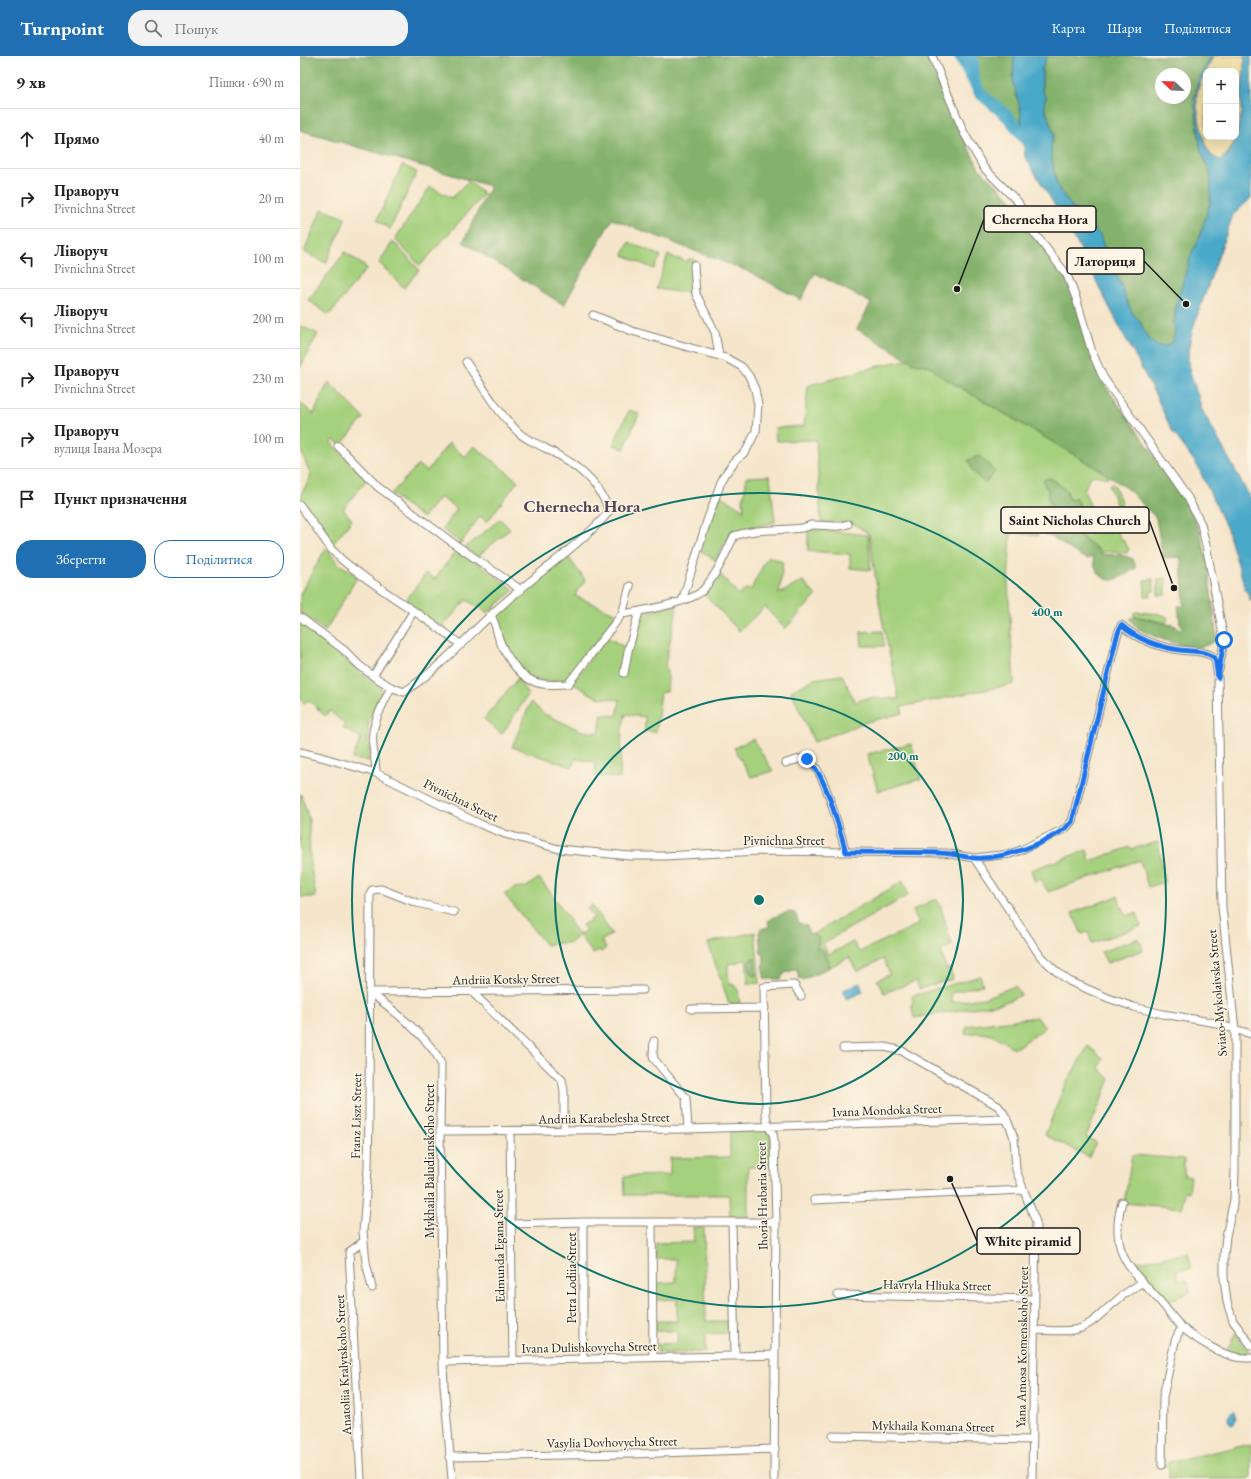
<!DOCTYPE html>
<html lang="uk">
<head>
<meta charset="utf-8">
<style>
	:root { --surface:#fff; --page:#f2f2f2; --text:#222; --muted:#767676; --line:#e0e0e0; --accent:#1f6fb2 }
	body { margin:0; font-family:"EB Garamond",serif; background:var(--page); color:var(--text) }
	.controls { position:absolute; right:12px; top:12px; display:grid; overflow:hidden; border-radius:8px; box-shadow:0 4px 16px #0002 }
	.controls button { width:36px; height:36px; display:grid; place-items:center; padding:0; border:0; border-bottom:1px solid var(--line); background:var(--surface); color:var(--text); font:20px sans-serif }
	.compass { position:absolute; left:855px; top:12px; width:36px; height:36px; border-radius:50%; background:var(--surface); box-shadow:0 4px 16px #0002; rotate:293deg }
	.stop { position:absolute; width:12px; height:12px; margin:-9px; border:3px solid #1a73e8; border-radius:50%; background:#fff }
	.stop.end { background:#1a73e8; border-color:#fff; box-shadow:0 1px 4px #0008 }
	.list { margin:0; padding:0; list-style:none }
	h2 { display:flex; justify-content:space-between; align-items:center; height:52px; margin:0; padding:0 16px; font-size:17px }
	h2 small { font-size:13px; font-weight:400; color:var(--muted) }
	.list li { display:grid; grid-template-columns:26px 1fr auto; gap:12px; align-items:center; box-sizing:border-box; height:60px; padding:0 16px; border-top:1px solid var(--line) }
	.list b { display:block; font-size:15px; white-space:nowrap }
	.list p { margin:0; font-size:13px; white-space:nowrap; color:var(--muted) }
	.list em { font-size:13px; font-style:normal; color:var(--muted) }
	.actions { display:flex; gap:8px; padding:12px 16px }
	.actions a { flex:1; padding:9px 0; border:1px solid var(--accent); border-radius:16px; text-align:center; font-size:14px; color:var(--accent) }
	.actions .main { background:var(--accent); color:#fff }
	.icon { flex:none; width:22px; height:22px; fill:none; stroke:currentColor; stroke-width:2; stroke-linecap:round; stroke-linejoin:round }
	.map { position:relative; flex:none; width:951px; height:1423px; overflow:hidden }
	header { display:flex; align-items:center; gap:24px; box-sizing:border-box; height:56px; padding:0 20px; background:var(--accent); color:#fff }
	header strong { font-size:19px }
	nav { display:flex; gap:22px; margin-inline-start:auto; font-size:14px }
	.search { width:280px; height:36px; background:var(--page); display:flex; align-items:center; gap:10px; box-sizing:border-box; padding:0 14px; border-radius:16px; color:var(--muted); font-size:15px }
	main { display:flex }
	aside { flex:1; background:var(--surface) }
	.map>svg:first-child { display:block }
	.green { fill:#a5d07d; stroke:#60764c }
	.forest { fill:#84b26c; stroke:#506744; fill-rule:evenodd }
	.sand { fill:#eeda9e; stroke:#857b5d }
	.water { fill:#4aa9c9; stroke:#336272 }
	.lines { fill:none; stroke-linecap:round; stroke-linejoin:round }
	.river { stroke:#4aa9c9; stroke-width:12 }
	.minor-casing { stroke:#888074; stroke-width:9 }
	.minor { stroke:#fff; stroke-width:7 }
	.route { stroke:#1a73e8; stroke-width:5 }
	.ring { fill:none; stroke:#0f766e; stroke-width:2 }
	.labels { text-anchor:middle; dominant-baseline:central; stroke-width:3; stroke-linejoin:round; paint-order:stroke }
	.street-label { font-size:13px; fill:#1c1c1c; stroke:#fcf5e5 }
	.district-label { font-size:17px; font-weight:bold; fill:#564657; stroke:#fcf5e5 }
	.centre { fill:#0f766e; stroke:#fcf5e5; stroke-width:2 }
	.ring-label { font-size:12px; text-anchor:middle; font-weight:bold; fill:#0f766e; stroke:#fcf5e5; stroke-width:3; stroke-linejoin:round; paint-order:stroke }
	.leader { fill:none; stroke:#1c1c1c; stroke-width:1.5 }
	.callout-dot { fill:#1c1c1c; stroke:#fcf5e5; stroke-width:1.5 }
	.callout { fill:#fcf5e5; stroke:#1c1c1c; stroke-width:1.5 }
	.callout-label { font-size:14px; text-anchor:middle; font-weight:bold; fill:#1c1c1c }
</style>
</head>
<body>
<header>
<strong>Turnpoint</strong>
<div class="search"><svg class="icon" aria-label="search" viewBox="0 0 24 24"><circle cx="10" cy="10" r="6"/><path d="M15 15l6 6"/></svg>Пошук</div>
<nav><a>Карта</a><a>Шари</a><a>Поділитися</a></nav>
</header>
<main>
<aside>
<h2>9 хв<small>Пішки · 690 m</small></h2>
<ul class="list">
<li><svg class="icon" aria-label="ahead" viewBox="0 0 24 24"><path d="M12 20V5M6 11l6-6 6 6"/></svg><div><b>Прямо</b></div><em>40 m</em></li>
<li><svg class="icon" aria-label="right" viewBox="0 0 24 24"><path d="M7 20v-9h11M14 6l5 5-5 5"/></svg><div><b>Праворуч</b><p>Pivnichna Street</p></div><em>20 m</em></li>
<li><svg class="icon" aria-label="left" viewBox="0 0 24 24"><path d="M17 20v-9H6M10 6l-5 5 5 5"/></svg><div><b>Ліворуч</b><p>Pivnichna Street</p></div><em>100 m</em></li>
<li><svg class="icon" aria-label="left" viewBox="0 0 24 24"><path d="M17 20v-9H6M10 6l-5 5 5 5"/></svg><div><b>Ліворуч</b><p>Pivnichna Street</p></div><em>200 m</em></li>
<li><svg class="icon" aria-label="right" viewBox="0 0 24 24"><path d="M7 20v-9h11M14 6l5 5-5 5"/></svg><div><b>Праворуч</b><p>Pivnichna Street</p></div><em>230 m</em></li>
<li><svg class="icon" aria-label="right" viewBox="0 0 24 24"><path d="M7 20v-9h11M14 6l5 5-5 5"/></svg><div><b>Праворуч</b><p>вулиця Івана Мозера</p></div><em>100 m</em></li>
<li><svg class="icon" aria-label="arrive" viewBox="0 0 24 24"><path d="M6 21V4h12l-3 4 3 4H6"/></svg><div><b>Пункт призначення</b></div></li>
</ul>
<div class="actions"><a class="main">Зберегти</a><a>Поділитися</a></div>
</aside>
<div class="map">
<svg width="951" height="1423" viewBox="0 0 951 1423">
	<rect width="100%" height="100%" fill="#fcf5e5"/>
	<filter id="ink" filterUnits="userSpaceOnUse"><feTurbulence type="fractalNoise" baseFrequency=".025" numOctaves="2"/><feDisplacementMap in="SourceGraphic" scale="8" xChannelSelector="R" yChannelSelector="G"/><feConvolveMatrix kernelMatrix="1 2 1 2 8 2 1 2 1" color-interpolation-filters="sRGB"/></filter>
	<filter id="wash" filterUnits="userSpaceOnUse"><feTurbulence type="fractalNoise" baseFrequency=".012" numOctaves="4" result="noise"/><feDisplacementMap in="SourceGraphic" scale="16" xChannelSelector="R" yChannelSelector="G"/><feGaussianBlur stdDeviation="0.9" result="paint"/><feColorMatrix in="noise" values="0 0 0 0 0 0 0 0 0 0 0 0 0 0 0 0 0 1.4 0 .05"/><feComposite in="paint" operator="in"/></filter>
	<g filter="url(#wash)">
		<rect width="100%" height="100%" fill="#f5e5cb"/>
		<path class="green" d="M 102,109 L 117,116 L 90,173 L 77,164 Z
			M 168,125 L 184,138 L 120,210 L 95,183 L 130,131 L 152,142 Z
			M 22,153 L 45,162 L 41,174 L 26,207 L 4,196 Z
			M 93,185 L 119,214 L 104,232 L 79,207 Z
			M 329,186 L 361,200 L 354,213 L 323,199 Z
			M 45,196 L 67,212 L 29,259 L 8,244 Z
			M 368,199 L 388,206 L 388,203 L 394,203 L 394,238 L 356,233 Z
			M 1,270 L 18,278 L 0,312 L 0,271 Z
			M 614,303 C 626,306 642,310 646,323 L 810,420 L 808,422 L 794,419 L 789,422 L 784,435 L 795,461 L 794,466 L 810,466 L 829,493 L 827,497 L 811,495 L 801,496 L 781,480 L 769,477 L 768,469 L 780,450 L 769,443 L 767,435 L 754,424 C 744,439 747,445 758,460 L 741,475 L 736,474 L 720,460 L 739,480 L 711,476 L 708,527 L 714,628 L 601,651 L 603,657 L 563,667 L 514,686 L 491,635 L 514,623 L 542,619 L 555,646 L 567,642 L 599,643 L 581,558 L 569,478 L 551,466 L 548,468 L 521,466 L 516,384 L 476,385 L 475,372 L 504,370 L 508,330 C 515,327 522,326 529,324 C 558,316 583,307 614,303 Z
			M 29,326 L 64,362 L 41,389 L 34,384 L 31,387 L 67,423 L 43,453 L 52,464 L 32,489 L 0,445 L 0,441 L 11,419 L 0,393 L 0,347 L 14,358 L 22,339 Z
			M 329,354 L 339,358 L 324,393 L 313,389 Z
			M 149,387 L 165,401 L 174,390 L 218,425 L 187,466 L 180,460 L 161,487 L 142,473 L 157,453 L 140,441 L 123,462 L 91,438 L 118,409 L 127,415 Z
			M 470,420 L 475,466 L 446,473 L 430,478 L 415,504 L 399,494 L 419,440 L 421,440 L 444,454 L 443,445 L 447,421 Z
			M 812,428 L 815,430 L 822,449 L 817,451 L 809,429 Z
			M 200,463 L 210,473 L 177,501 L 165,492 Z
			M 509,473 L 568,479 L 571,514 L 550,512 L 550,498 L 508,495 L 508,475 Z
			M 26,492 L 39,508 L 58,520 L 25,575 L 0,556 L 0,538 Z
			M 158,492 L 214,534 L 188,557 L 166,544 L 142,571 L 104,547 L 126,517 L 135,523 Z
			M 266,498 L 286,525 L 278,533 L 275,540 L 317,558 L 283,604 L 266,625 C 259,625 249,627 241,625 C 215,620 199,583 196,559 L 255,510 Z
			M 468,500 L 483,506 L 479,538 L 503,525 L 516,540 L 485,573 L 465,551 L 439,575 L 404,538 L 421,519 L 439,539 L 447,532 L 450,535 Z
			M 866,522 L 866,539 L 858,539 L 858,523 Z
			M 853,523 L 854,535 L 850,536 L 851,540 L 845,540 L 844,524 Z
			M 376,549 L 377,552 L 365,609 L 368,621 L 367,636 L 361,636 L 356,676 L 345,675 L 345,661 L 326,658 L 322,672 L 320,722 L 295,720 L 296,706 L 275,703 L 272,711 L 212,691 L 231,646 L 244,658 L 282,675 L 299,677 L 302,658 L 317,660 L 320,644 L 296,641 L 272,627 L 307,581 L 326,592 L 340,558 Z
			M 835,556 L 860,558 L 866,560 L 868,563 L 865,567 L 835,560 L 833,558 Z
			M 0,564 L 23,581 L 62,618 L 78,629 L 82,634 C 78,644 69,661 68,670 C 67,682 71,694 68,705 L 52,703 L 61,682 L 43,672 L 45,668 L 30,655 L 25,660 L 9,644 L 4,647 L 0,643 Z
			M 582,575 L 584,590 L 562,590 L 561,576 Z
			M 218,622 L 228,639 L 202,678 L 184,663 Z
			M 453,683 L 473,715 L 451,721 L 434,692 Z
			M 611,688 L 621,723 L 578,735 L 567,698 Z
			M 0,738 L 2,740 L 9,764 L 10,806 L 16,841 L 0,841 Z
			M 858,786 L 865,826 L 848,831 L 840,804 L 748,836 L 741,823 L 735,826 L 731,814 L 787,794 L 790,805 L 830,791 L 831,793 Z
			M 239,822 L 259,848 L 279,879 L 286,874 L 282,869 L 294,862 L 287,852 L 292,849 L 312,878 L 301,885 L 306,892 L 301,896 L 298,894 L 293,898 L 279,879 L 269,887 L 258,887 L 246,889 L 204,838 L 215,832 L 223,831 L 225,832 Z
			M 603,825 L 608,838 L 607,840 L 523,887 L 528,899 L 553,886 L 559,896 L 619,868 L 613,854 L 633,844 L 637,844 L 640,848 L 652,889 L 641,895 L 646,913 L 650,912 L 653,923 L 619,933 L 616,925 L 584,937 L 577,924 L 590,918 L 583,903 L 557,916 L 549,901 L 528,912 L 529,904 L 517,893 L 519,882 L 515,878 L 517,876 Z
			M 818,840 L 821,852 L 823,851 L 825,860 L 837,857 L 841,870 L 792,887 L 788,876 L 782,878 L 772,857 Z
			M 455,876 L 460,927 L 447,928 L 447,926 L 448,926 L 446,904 L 438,905 L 438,907 L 428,908 L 428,922 L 429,922 L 430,928 L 433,928 L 438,934 L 440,948 L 432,949 L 429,947 L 408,887 Z
			M 839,882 L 843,894 L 807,907 L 801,896 Z
			M 680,920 L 683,929 L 651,937 L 652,946 L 684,942 L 715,930 L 721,939 L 703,947 L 614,962 L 611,948 L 613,946 L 612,940 Z
			M 737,961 L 745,972 L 714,993 C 695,979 689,975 665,978 L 667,970 Z
			M 788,990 L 803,1002 L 799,1012 L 810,1023 L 786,1081 L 796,1086 L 789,1101 L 745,1079 L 764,1031 Z
			M 461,1074 L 467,1076 L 471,1081 L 472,1111 L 448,1111 L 448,1161 L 430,1160 L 429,1139 L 325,1139 L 324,1120 L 370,1119 L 370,1102 L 430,1101 L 430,1076 Z
			M 832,1099 L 884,1103 L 884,1120 L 891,1121 L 889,1136 L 884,1135 L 882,1152 L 824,1147 Z
			M 393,1171 L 404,1172 L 406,1265 L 428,1265 L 428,1277 L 405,1278 L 405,1296 L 358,1297 L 357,1288 L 377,1287 L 377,1275 L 356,1275 L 356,1265 L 377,1265 L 377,1243 L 356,1244 L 356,1227 L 376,1226 L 376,1203 L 356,1203 L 356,1187 L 394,1186 Z
			M 888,1197 L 892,1212 L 876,1214 L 878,1225 L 887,1224 L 890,1236 L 866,1246 L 830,1207 Z
			M 935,1277 L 948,1294 L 947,1299 L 942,1300 L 927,1295 Z
			M 951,1388 L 951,1423 L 869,1423 L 868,1406 Z"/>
		<path class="forest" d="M 0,0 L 627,0 L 661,78 L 679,112 L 716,148 L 765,221 L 774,244 L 789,295 L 799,321 L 884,441 L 900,476 L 907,504 L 917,584 C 911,587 906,590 899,591 C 885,593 851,580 839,573 C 835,570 833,567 830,563 L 835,560 L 876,570 L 879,574 L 883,571 L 880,567 L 878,550 L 884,550 L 881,503 L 878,501 L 863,502 L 856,462 L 829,434 L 800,414 L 641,320 L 629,310 L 614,307 L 557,273 L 571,247 L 515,217 L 501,244 L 452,217 L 312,163 L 264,249 L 163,186 L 190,130 L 0,74 Z
			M 661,0 L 714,0 L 713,25 L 720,52 L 723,82 L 708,61 L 677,32 L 673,16 Z
			M 747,0 L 911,0 L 899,23 L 894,42 L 901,95 L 910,116 L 911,131 L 910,147 L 897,188 L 892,196 L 877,245 L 874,267 L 875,276 L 873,285 L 867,290 L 857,290 L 851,285 L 844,276 L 840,265 L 833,258 L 826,244 L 821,228 L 809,207 L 803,188 L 791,170 L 781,163 L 774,153 L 761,136 L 756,126 L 752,104 L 751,90 L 754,78 L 744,50 L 746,41 L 742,34 L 742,14 ZM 861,18 L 885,18 L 885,42 L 861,42 Z
			M 680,400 L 695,416 L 685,427 L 673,416 L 668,404 Z
			M 749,422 L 754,424 L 767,435 L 769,443 L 773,444 L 775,441 L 778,445 L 780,450 L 769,464 L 768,469 L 769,477 L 781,480 L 801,496 L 800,498 L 822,499 L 833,503 L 836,512 C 829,516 819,524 810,524 C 799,523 793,510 793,500 L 788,503 C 771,497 759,482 742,477 L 741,475 L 758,460 C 752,452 746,442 748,433 L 745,431 L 743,424 Z
			M 489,856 L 495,857 L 499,867 L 507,870 L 509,878 L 515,878 L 519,882 L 517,893 L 522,893 L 529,904 L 528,912 L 503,924 L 499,922 L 497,913 L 485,917 L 480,923 L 465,923 L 463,915 L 464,900 L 461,897 L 459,876 L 461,873 L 469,871 L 468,865 C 475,860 481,858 489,856 Z
			M 452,902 L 455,902 L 456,920 L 454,920 L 452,919 L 448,907 Z"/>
		<path class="sand" d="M 913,0 L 945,0 L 941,44 L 942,56 L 936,78 L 936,15 L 906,15 L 906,81 L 935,81 C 932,91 929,98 920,104 C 916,102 913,101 910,98 C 903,88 895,48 897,37 C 900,24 908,13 913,0 Z"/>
		<path class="water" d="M 714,0 L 747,0 L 742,14 L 742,34 L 746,41 L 744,50 L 754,78 L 751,90 L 752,104 L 756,126 L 761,136 L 781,163 L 791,170 L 800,179 L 809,207 L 821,228 L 826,244 L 833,258 L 840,265 L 844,276 L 851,285 L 857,290 L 867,290 L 873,285 L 875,276 L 874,267 L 877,245 L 892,196 L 897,188 L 910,147 L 911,131 L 910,116 L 901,95 L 894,42 L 899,23 L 911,0 L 913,0 C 908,13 900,24 897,37 C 895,48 903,88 910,98 C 913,101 916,102 920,104 L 927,99 L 930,95 L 936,81 L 942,56 L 941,44 L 945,0 L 951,0 L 951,142 L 933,159 L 894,269 C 890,283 887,295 889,310 C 891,324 899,338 901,352 L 951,443 L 951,546 L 945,532 L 927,473 L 897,409 L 871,373 L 857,342 L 802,237 L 788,208 L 777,187 L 764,170 L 757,153 L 725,101 L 720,52 L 713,25 Z
			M 560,927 L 563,936 L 546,943 L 543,934 Z
			M 932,1355 L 934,1355 L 936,1362 L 934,1368 L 931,1369 C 927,1366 927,1358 932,1355 Z"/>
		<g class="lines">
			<path class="river" d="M 660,0 L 680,37 L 708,61 L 733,92
				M 673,0 L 673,16 L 674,23"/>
		</g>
	</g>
	<g filter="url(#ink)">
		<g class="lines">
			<g class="minor-casing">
				<path id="minor" d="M 632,0 L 664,77 L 684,112 L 718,146 L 728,169 L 767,219 L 776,242 L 792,296 L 803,321 L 888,442 L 901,468 L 907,494 L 924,584 L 919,614
					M 394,209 L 396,238 L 415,276 L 419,299
					M 293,259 L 332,275 L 426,302 L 442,311 L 449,320 L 455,333 L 458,349 L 456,375 L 446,395 L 435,405 L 426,417 L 421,426 L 407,465 L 382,545
					M 38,390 L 78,431 L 153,487 L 221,534
					M 0,449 L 31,493 L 41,503 C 79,535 123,558 161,589
					M 322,558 C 340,555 391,547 403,534 C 417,518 425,499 434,480 C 456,472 479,475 502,472 C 505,472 508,470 511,469 C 524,468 536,473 548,468
					M 191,560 C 196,567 196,575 199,583 C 206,601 222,626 243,628 C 251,629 260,628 268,628 L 322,558 L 330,530
					M 0,561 L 44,594 L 59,609 L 73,620 L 91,631 C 85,645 75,661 73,676 C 71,690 76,703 76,717
					M 324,617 L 328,595 L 339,556
					M 73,620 L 113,556
					M 91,631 L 104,636 C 141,612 169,578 202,549 C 226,528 252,508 277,487 C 288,477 301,467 309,455 C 299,424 272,406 245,392 C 236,387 224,383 217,375 C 197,355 182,330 166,306
					M 0,696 L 21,701 L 76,717 L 180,768 L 205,778 L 259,793 L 330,800 L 364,800 L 460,795 L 644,797 L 674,802 L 710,798 L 721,794 L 766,772 L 772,765 L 817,580 L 821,569 C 837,583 859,591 880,594 C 892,596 905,594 915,602 L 918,622 L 922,851 L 935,974 L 935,1115 L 934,1144 L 926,1180 L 924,1199 L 924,1222 L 927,1246 L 933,1265 L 951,1289
					M 486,707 L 503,702 C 507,703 511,705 513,708 C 527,724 539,774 546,796
					M 674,802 L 741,901 L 756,915 L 769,925 L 808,942 L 834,951 L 863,958 L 911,966 L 951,978
					M 171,935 L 262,1024 L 264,1035 L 264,1074
					M 69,936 C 89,950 133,985 141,1008 L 140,1075 L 143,1306 L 144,1329 L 152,1423
					M 69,936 L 343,934
					M 391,953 L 465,952
					M 354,985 L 353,998 L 354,1003 L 386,1042 L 388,1073
					M 543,992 L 585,991 L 602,995 L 698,1050 L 703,1056 L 711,1073 L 714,1082 L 716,1114 L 736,1166 L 732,1423
					M 140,1075 L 388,1073 L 707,1063
					M 210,1075 L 213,1304
					M 514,1144 L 723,1134
					M 822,1146 C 817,1163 816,1180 822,1197 C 828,1213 844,1227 855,1240 C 865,1249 874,1265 883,1272 C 895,1283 920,1298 936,1301 C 941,1302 946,1302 951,1302
					M 283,1166 L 283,1303
					M 352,1166 L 353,1301
					M 432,1167 L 435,1299
					M 211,1168 L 283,1166 L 476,1166
					M 72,1232 L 66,1206 L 63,1176 L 68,1112 L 69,1061 L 70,838 L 72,834 L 81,833 L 117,847 L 154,856
					M 538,1239 L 735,1243
					M 734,1274 C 747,1274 761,1276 774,1274 C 791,1271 802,1256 815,1246 C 823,1238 833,1232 843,1226
					M 143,1306 L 475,1299
					M 533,1380 L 733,1384
					M 149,1401 L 331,1398 L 475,1393
					M 862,1409 L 863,1341 L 875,1285 L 878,1278 L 882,1272
					M 61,1423 L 49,1196 L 64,1185
					M 474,1423 L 476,1166 L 474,1083 L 473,1078 L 468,1070 L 466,1058 L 464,931 L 494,929 L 501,940"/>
			</g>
			<use href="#minor" class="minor"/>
		</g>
	</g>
	<g class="lines" filter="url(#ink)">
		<path class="route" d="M 507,703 C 526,717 539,773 546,796 C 578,796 609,796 641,797 C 652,797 663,801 674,802 C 703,804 752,786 772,766 L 817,580 L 821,569 C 837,583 859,591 880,594 C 892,596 905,594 915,602 L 918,622 L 924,584"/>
	</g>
	<g class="ring">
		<circle cx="459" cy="844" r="204"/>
		<circle cx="459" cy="844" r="407"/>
	</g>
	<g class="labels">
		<g class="street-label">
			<text transform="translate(161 744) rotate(26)">Pivnichna Street</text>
			<text x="484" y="784">Pivnichna Street</text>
			<text transform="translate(206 923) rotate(-1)">Andriia Kotsky Street</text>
			<text transform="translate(917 937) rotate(-95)">Sviato-Mykolaivska Street</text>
			<text transform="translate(587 1054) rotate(-2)">Ivana Mondoka Street</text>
			<text transform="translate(56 1060) rotate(-89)">Franz Liszt Street</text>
			<text transform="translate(304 1062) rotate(-1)">Andriia Karabelesha Street</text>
			<text transform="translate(129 1105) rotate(-90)">Mykhaila Baludianskoho Street</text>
			<text transform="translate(462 1140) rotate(-91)">Ihoria Hrabaria Street</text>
			<text transform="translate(199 1190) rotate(-91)">Edmunda Egana Street</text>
			<text transform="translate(271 1222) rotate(-90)">Petra Lodiia Street</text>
			<text transform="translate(637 1229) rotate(1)">Havryla Hliuka Street</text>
			<text transform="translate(289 1291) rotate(-1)">Ivana Dulishkovycha Street</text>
			<text transform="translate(722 1291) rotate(-89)">Yana Amosa Komenskoho Street</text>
			<text transform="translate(43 1309) rotate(-93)">Anatoliia Kralytskoho Street</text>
			<text transform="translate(633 1370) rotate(1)">Mykhaila Komana Street</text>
			<text transform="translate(312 1386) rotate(-1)">Vasylia Dovhovycha Street</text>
		</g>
		<g class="district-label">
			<text x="282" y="450">Chernecha Hora</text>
		</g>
	</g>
	<circle cx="459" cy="844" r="6" class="centre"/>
	<g class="ring-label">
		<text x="747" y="560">400 m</text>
		<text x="603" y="704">200 m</text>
	</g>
	<path class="leader" d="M657 233L684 163M886 248L844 205M874 532L849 464M650 1123L677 1185"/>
	<g class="callout-dot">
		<circle cx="657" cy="233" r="4"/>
		<circle cx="886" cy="248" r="4"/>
		<circle cx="874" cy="532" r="4"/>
		<circle cx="650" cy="1123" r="4"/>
	</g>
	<g class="callout">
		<rect x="684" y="150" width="112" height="26" rx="4"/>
		<rect x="767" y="192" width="77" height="26" rx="4"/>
		<rect x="701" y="451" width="148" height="26" rx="4"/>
		<rect x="677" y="1172" width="103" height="26" rx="4"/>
	</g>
	<g class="callout-label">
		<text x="740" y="168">Chernecha Hora</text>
		<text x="805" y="210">Латориця</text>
		<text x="775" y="469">Saint Nicholas Church</text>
		<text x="728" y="1190">White piramid</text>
	</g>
</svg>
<div class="controls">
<button>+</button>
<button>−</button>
</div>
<svg class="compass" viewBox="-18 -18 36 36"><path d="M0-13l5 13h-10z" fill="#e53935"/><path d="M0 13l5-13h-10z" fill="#767676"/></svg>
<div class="stop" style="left:924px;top:584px"></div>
<div class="stop end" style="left:507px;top:703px"></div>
</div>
</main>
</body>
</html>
